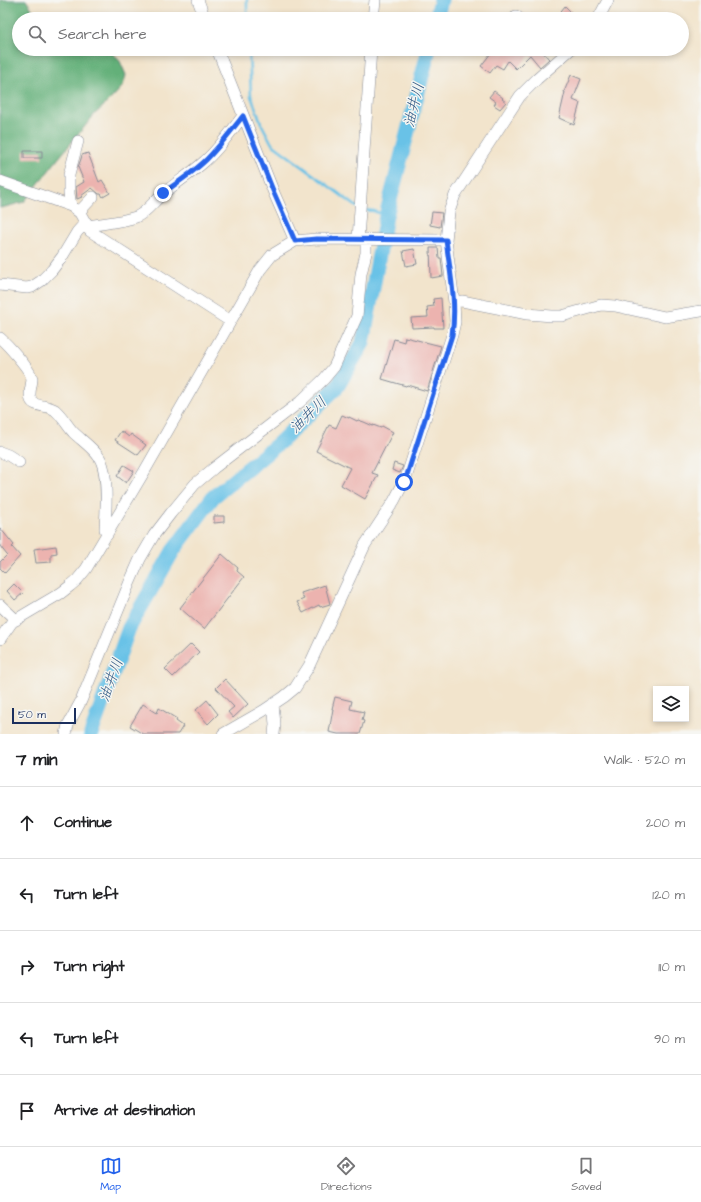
<!DOCTYPE html>
<html lang="en">
<head>
<meta charset="utf-8">
<style>
	:root { --surface:#fff; --page:#f6f6f6; --text:#202124; --muted:#757577; --line:#e0e0e0; --accent:#2563eb }
	body { margin:0; font-family:"Architects Daughter","Klee One",sans-serif; background:var(--page); color:var(--text) }
	.controls { position:absolute; right:12px; bottom:12px; display:grid; overflow:hidden; border-radius:0px; box-shadow:0 2px 6px #0003 }
	.controls button { width:36px; height:36px; display:grid; place-items:center; padding:0; border:0; border-bottom:1px solid var(--line); background:var(--surface); color:var(--text); font:20px sans-serif }
	.scale { position:absolute; left:12px; bottom:10px; width:64px; box-sizing:border-box; padding-left:4px; border:2px solid #1b2f5e; border-top:0; font-size:11px; line-height:14px; white-space:nowrap; color:#1b2f5e; -webkit-text-stroke:3px #f6f6f2; paint-order:stroke }
	.stop { position:absolute; width:12px; height:12px; margin:-9px; border:3px solid #2563eb; border-radius:50%; background:#fff }
	.stop.end { background:#2563eb; border-color:#fff; box-shadow:0 1px 4px #0008 }
	.list { margin:0; padding:0; list-style:none }
	h2 { display:flex; justify-content:space-between; align-items:center; height:52px; margin:0; padding:0 16px; font-size:17px }
	h2 small { font-size:13px; font-weight:400; color:var(--muted) }
	.list li { display:grid; grid-template-columns:26px 1fr auto; gap:12px; align-items:center; box-sizing:border-box; height:72px; padding:0 16px; border-top:1px solid var(--line) }
	.list b { display:block; font-size:15px; white-space:nowrap }
	.list em { font-size:13px; font-style:normal; color:var(--muted) }
	.icon { flex:none; width:22px; height:22px; fill:none; stroke:currentColor; stroke-width:2; stroke-linecap:round; stroke-linejoin:round }
	.map { position:relative; flex:none; width:701px; height:734px; overflow:hidden }
	.search { position:absolute; background:var(--surface); box-shadow:0 2px 6px #0003; left:12px; right:12px; top:12px; height:44px; display:flex; align-items:center; gap:10px; box-sizing:border-box; padding:0 14px; border-radius:22px; color:var(--muted); font-size:15px }
	.sheet { height:412px; background:var(--surface) }
	nav { display:flex; justify-content:space-around; align-items:center; box-sizing:border-box; height:56px; border-top:1px solid var(--line); background:var(--surface); font-size:11px; color:var(--muted) }
	nav a { display:grid; justify-items:center; gap:2px }
	nav .on { color:var(--accent) }
	.map>svg:first-child { display:block }
	.forest { fill:#64b079; stroke:#40706c }
	.lines { fill:none; stroke-linecap:round; stroke-linejoin:round }
	.stream { stroke:#69c2e7; stroke-width:2.5 }
	.river { stroke:#69c2e7; stroke-width:15 }
	.building { fill:#ecb3af }
	.minor-casing { stroke:#868a95; stroke-width:12 }
	.minor { stroke:#fff; stroke-width:11 }
	.route { stroke:#2563eb; stroke-width:5 }
	.labels { text-anchor:middle; dominant-baseline:central; stroke-width:3; stroke-linejoin:round; paint-order:stroke }
	.water-label { font-size:15px; font-style:italic; fill:#325b87; stroke:#f6f6f2 }
</style>
</head>
<body>
<div class="map">
<svg width="701" height="734" viewBox="0 0 701 734">
	<rect width="100%" height="100%" fill="#f6f6f2"/>
	<filter id="ink" filterUnits="userSpaceOnUse"><feTurbulence type="fractalNoise" baseFrequency=".025" numOctaves="2"/><feDisplacementMap in="SourceGraphic" scale="8" xChannelSelector="R" yChannelSelector="G"/><feConvolveMatrix kernelMatrix="1 2 1 2 8 2 1 2 1" color-interpolation-filters="sRGB"/></filter>
	<filter id="wash" filterUnits="userSpaceOnUse"><feTurbulence type="fractalNoise" baseFrequency=".012" numOctaves="4" result="noise"/><feDisplacementMap in="SourceGraphic" scale="16" xChannelSelector="R" yChannelSelector="G"/><feGaussianBlur stdDeviation="0.9" result="paint"/><feColorMatrix in="noise" values="0 0 0 0 0 0 0 0 0 0 0 0 0 0 0 0 0 1.4 0 .05"/><feComposite in="paint" operator="in"/></filter>
	<g filter="url(#wash)">
		<rect width="100%" height="100%" fill="#f2e4cc"/>
		<path class="forest" d="M 0,0 L 26,0 L 39,19 L 19,19 L 19,49 L 107,49 L 119,59 L 126,75 L 123,86 L 110,100 L 95,114 L 58,159 L 24,202 L 5,207 L 0,208 Z"/>
		<g class="lines">
			<path class="stream" d="M 247,0 L 247,19
				M 249,49 L 251,96 L 262,125 L 272,144 L 357,207
				M 363,210 L 374,211 L 386,216"/>
			<path class="river" d="M 436,19 L 441,0
				M 91,734 L 129,628 L 173,551 L 213,497 L 279,443 L 337,387 L 363,343 L 386,216 L 429,49"/>
		</g>
		<g id="blocks">
			<path class="building" d="M 565,6 L 574,15 L 571,19 L 563,19 L 558,15 Z
				M 494,49 L 497,49 L 503,53 L 507,49 L 540,49 L 549,59 L 540,67 L 530,55 L 516,69 L 508,61 L 503,69 L 496,65 L 490,73 L 481,66 Z
				M 571,75 L 581,79 L 573,100 L 580,103 L 574,125 L 559,118 L 565,92 L 564,92 Z
				M 494,91 L 503,98 L 502,99 L 506,102 L 500,109 L 494,105 L 496,102 L 489,97 Z
				M 24,151 L 42,151 L 42,158 L 24,158 Z
				M 88,153 L 99,182 L 102,180 L 110,193 L 103,197 L 101,194 L 99,194 L 92,188 L 81,196 L 82,197 L 77,199 L 76,187 L 84,182 L 78,167 L 81,159 L 82,155 Z
				M 432,212 L 442,213 L 440,227 L 430,225 Z
				M 430,248 L 438,248 L 439,258 L 441,258 L 443,276 L 431,278 Z
				M 414,249 L 417,264 L 406,266 L 403,251 Z
				M 441,298 L 443,328 L 434,328 L 434,327 L 412,328 L 411,318 L 428,317 L 427,307 L 434,306 L 433,299 Z
				M 405,337 L 441,346 L 427,391 L 407,385 L 406,386 L 382,379 L 394,339 L 404,342 Z
				M 342,415 L 349,418 L 349,417 L 357,421 L 358,420 L 364,422 L 373,426 L 373,425 L 381,428 L 382,426 L 393,432 L 372,473 L 378,475 L 365,499 L 341,485 L 350,468 L 316,451 L 329,425 L 336,428 Z
				M 121,431 L 129,437 L 131,434 L 146,445 L 138,455 L 115,440 Z
				M 394,463 L 403,466 L 400,473 L 392,470 Z
				M 124,465 L 134,471 L 126,483 L 117,476 Z
				M 214,516 L 224,516 L 224,522 L 214,523 Z
				M 0,528 L 14,545 L 12,547 L 20,556 L 5,573 L 0,568 L 0,562 L 7,555 L 0,546 Z
				M 56,546 L 57,553 L 51,554 L 51,562 L 36,563 L 34,549 Z
				M 222,554 L 238,568 L 237,571 L 244,577 L 204,629 L 180,608 Z
				M 14,584 L 23,593 L 15,600 L 7,591 Z
				M 325,585 L 330,604 L 320,607 L 319,605 L 303,613 L 297,602 L 304,599 L 301,593 Z
				M 191,644 L 199,652 L 173,677 L 165,669 Z
				M 225,679 L 248,704 L 233,718 L 228,712 L 234,707 L 216,688 Z
				M 335,697 L 352,701 L 350,709 L 364,712 L 362,720 L 364,721 L 360,734 L 338,734 L 329,732 L 333,709 L 332,709 Z
				M 207,700 L 218,714 L 208,724 L 196,710 Z
				M 143,704 L 157,713 L 159,708 L 177,719 L 176,721 L 183,726 L 178,734 L 143,734 L 130,726 Z"/>
		</g>
	</g>
	<g filter="url(#ink)">
		<use href="#blocks" fill-opacity="0" stroke="#868a95" stroke-width="1"/>
		<g class="lines">
			<g class="minor-casing">
				<path id="minor" d="M 198,0 L 205,19
					M 516,16 L 520,19
					M 373,19 L 375,0
					M 598,19 L 608,0
					M 217,49 L 274,193 L 295,241
					M 0,181 L 71,206 L 80,213 L 90,231 L 230,321
					M 71,206 L 69,194 L 69,175 L 78,141
					M 79,212 L 93,197
					M 88,226 C 104,223 121,222 136,217 C 148,212 154,200 164,193 C 177,182 192,173 205,161 C 220,148 231,131 243,116
					M 358,239 L 371,49
					M 0,285 L 27,288 L 32,287 L 41,281 L 52,270 L 62,257 L 77,232 L 86,222
					M 454,302 L 462,301 L 527,314 L 552,316 L 562,316 L 601,305 L 615,306 L 665,317 L 701,311
					M 0,338 C 7,344 31,370 32,379 C 32,385 28,393 31,400 C 34,407 48,405 55,410 C 62,416 67,425 73,432 C 81,440 92,447 99,457 C 109,472 106,511 105,529 L 107,535
					M 0,452 L 8,455 L 19,462
					M 0,605 L 16,620
					M 0,639 L 12,622 L 61,593 L 70,586 L 77,580 L 86,569 L 144,472 L 260,270 L 272,255 L 295,241 L 316,239 L 446,240
					M 273,704 L 275,724 L 274,734
					M 66,734 L 68,725 L 81,701 L 129,584 L 140,559 L 154,535 L 171,513 L 195,484 L 214,468 L 300,402 L 324,379 L 334,367 L 357,316 L 361,274 L 366,253 L 366,239
					M 223,734 L 263,711 L 284,697 L 295,688 L 309,666 L 365,545 L 394,501 L 406,478 L 452,335 L 455,322 L 454,302 L 446,240 L 449,212 L 455,195 L 520,96 L 537,79 L 571,49"/>
			</g>
			<use href="#minor" class="minor"/>
		</g>
	</g>
	<g class="lines" filter="url(#ink)">
		<path class="route" d="M 163,193 C 178,182 194,172 207,159 C 220,146 231,131 243,116 L 274,193 L 295,241 L 316,239 L 446,240 C 450,272 457,303 452,335 L 406,478 L 404,482"/>
	</g>
	<g class="labels">
		<g class="water-label">
			<text transform="translate(414 105) rotate(-76)">油井川</text>
			<text transform="translate(308 415) rotate(-44)">油井川</text>
			<text transform="translate(111 680) rotate(-70)">油井川</text>
		</g>
	</g>
</svg>
<div class="controls">
<button><svg class="icon" aria-label="layers" viewBox="0 0 24 24"><path d="M12 4l9 5-9 5-9-5zM3 14l9 5 9-5"/></svg></button>
</div>
<div class="scale">50 m</div>
<div class="stop" style="left:404px;top:482px"></div>
<div class="stop end" style="left:163px;top:193px"></div>
<div class="search"><svg class="icon" aria-label="search" viewBox="0 0 24 24"><circle cx="10" cy="10" r="6"/><path d="M15 15l6 6"/></svg>Search here</div>
</div>
<section class="sheet">
<h2>7 min<small>Walk · 520 m</small></h2>
<ul class="list">
<li><svg class="icon" aria-label="ahead" viewBox="0 0 24 24"><path d="M12 20V5M6 11l6-6 6 6"/></svg><div><b>Continue</b></div><em>200 m</em></li>
<li><svg class="icon" aria-label="left" viewBox="0 0 24 24"><path d="M17 20v-9H6M10 6l-5 5 5 5"/></svg><div><b>Turn left</b></div><em>120 m</em></li>
<li><svg class="icon" aria-label="right" viewBox="0 0 24 24"><path d="M7 20v-9h11M14 6l5 5-5 5"/></svg><div><b>Turn right</b></div><em>110 m</em></li>
<li><svg class="icon" aria-label="left" viewBox="0 0 24 24"><path d="M17 20v-9H6M10 6l-5 5 5 5"/></svg><div><b>Turn left</b></div><em>90 m</em></li>
<li><svg class="icon" aria-label="arrive" viewBox="0 0 24 24"><path d="M6 21V4h12l-3 4 3 4H6"/></svg><div><b>Arrive at destination</b></div></li>
</ul>
</section>
<nav>
<a class="on"><svg class="icon" aria-label="map" viewBox="0 0 24 24"><path d="M3 6l6-2 6 2 6-2v14l-6 2-6-2-6 2zM9 4v14M15 6v14"/></svg>Map</a>
<a><svg class="icon" aria-label="directions" viewBox="0 0 24 24"><path d="M12 3l9 9-9 9-9-9zM9 14v-3h6M13 9l2 2-2 2"/></svg>Directions</a>
<a><svg class="icon" aria-label="saved" viewBox="0 0 24 24"><path d="M7 4h10v16l-5-4-5 4z"/></svg>Saved</a>
</nav>
</body>
</html>
